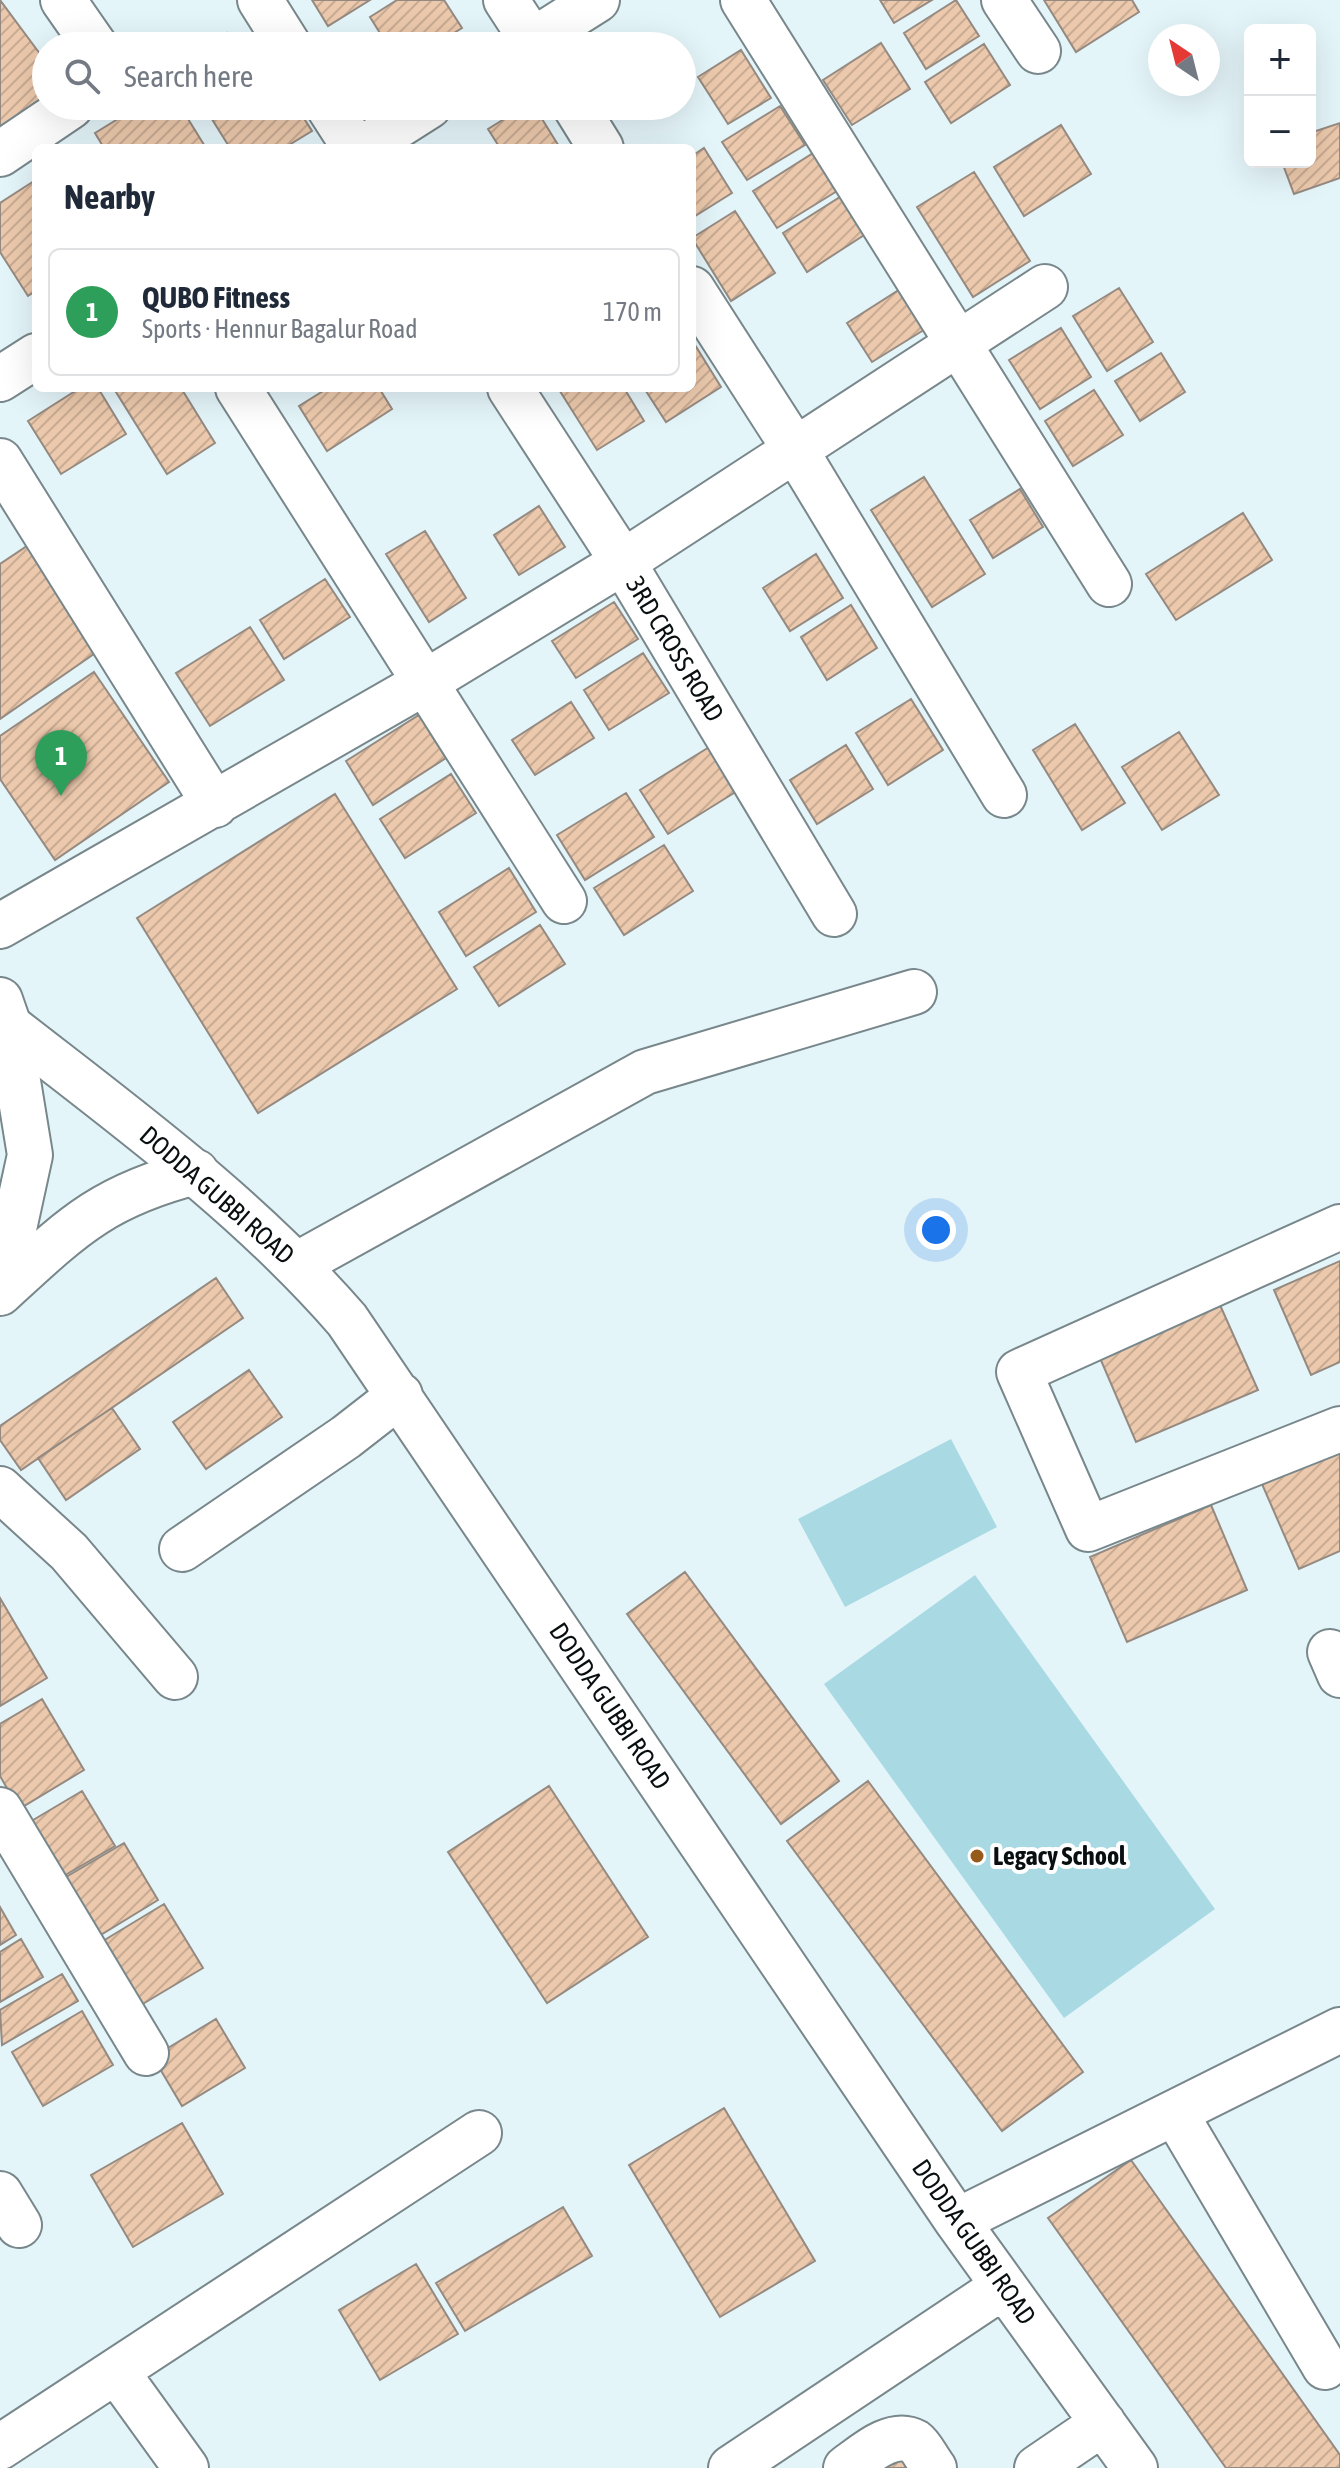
<!DOCTYPE html>
<html lang="en">
<head>
<meta charset="utf-8">
<style>
	:root { --surface:#fff; --page:#f2f2f3; --text:#1f2937; --muted:#747a83; --line:#e0e1e3; --accent:#965b1b }
	body { margin:0; font-family:"Asap Condensed",sans-serif; background:var(--page); color:var(--text) }
	.controls { position:absolute; right:24px; top:24px; display:grid; overflow:hidden; border-radius:12px; box-shadow:0 8px 32px #0002 }
	.controls button { width:72px; height:72px; display:grid; place-items:center; padding:0; border:0; border-bottom:2px solid var(--line); background:var(--surface); color:var(--text); font:40px sans-serif }
	.compass { position:absolute; left:1148px; top:24px; width:72px; height:72px; border-radius:50%; background:var(--surface); box-shadow:0 8px 32px #0002; rotate:325deg }
	.you { position:absolute; left:936px; top:1230px; width:28px; height:28px; margin:-20px; border:6px solid #fff; border-radius:50%; background:#1a73e8; box-shadow:0 0 0 12px #1a73e833 }
	.badge { display:grid; place-items:center; width:52px; height:52px; border-radius:50%; background:var(--accent); color:#fff; font-size:26px; font-weight:700 }
	.pin { position:absolute; translate:-50% -66px; filter:drop-shadow(0 2px 4px #0008) }
	.pin::after { content:''; position:absolute; top:42px; width:28px; height:24px; background:inherit; clip-path:polygon(0 0,100% 0,50% 100%) }
	.list { margin:0; padding:0; list-style:none }
	h2 { display:flex; justify-content:space-between; align-items:center; height:104px; margin:0; padding:0 32px; font-size:34px }
	h2 small { font-size:26px; font-weight:400; color:var(--muted) }
	.list li { display:grid; grid-template-columns:52px 1fr auto; gap:24px; align-items:center; box-sizing:border-box; height:128px; margin:0 16px 16px; padding:0 16px; border:2px solid var(--line); border-radius:12px }
	.list b { display:block; font-size:30px; white-space:nowrap }
	.list p { margin:0; font-size:26px; white-space:nowrap; color:var(--muted) }
	.list em { font-size:26px; font-style:normal; color:var(--muted) }
	.icon { flex:none; width:44px; height:44px; fill:none; stroke:currentColor; stroke-width:2; stroke-linecap:round; stroke-linejoin:round }
	.map { position:relative; flex:none; width:1340px; height:2468px; overflow:hidden }
	.search { position:absolute; background:var(--surface); box-shadow:0 8px 32px #0002; left:32px; top:32px; width:664px; height:88px; display:flex; align-items:center; gap:20px; box-sizing:border-box; padding:0 28px; border-radius:44px; color:var(--muted); font-size:30px }
	.panel { position:absolute; background:var(--surface); box-shadow:0 8px 32px #0002; left:32px; top:144px; width:664px; height:248px; border-radius:12px }
	.map>svg:first-child { display:block }
	.green { fill:#a9dae4 }
	.building { fill:url(#building-hatch); stroke:#958a81; stroke-width:2 }
	.lines { fill:none; stroke-linecap:round; stroke-linejoin:round }
	.minor-casing { stroke:#78878b; stroke-width:48 }
	.major-casing { stroke:#78878b; stroke-width:48 }
	.minor { stroke:#fff; stroke-width:44 }
	.major { stroke:#fff; stroke-width:44 }
	.poi-dot { fill:#965b1b; stroke:#fff; stroke-width:3 }
	.labels { text-anchor:middle; dominant-baseline:central; stroke-width:8; stroke-linejoin:round; paint-order:stroke }
	.street-label { font-size:26px; fill:#090f10; stroke:#fff }
	.poi-label { font-size:26px; font-weight:bold; fill:#090f10; stroke:#fff; text-anchor:start }
</style>
</head>
<body>
<div class="map">
<svg width="1340" height="2468" viewBox="0 0 1340 2468">
	<defs>
		<pattern id="building-hatch" width="6" height="6" patternUnits="userSpaceOnUse" patternTransform="scale(2)"><rect width="6" height="6" fill="#ecc9ac"/><path d="M-1 1l2-2M0 6l6-6M5 7l2-2" fill="none" stroke="#c9ab93"/></pattern>
	</defs>
	<rect width="100%" height="100%" fill="#e4f5f9"/>
	<path class="green" d="M 951,1439 L 997,1527 L 845,1607 L 798,1519 Z
		M 975,1575 L 1215,1909 L 1064,2018 L 824,1684 Z"/>
	<path class="building" d="M 0,0 L 46,62 L 46,105 L 0,137 Z
		M 312,0 L 370,0 L 328,26 Z
		M 397,0 L 444,0 L 462,28 L 433,46 L 388,46 L 370,17 Z
		M 880,0 L 932,0 L 894,23 Z
		M 956,0 L 979,36 L 926,69 L 904,33 Z
		M 1044,0 L 1132,0 L 1139,12 L 1076,52 Z
		M 227,33 L 235,46 L 206,46 Z
		M 881,43 L 910,89 L 852,125 L 823,80 Z
		M 984,44 L 1010,85 L 951,123 L 925,82 Z
		M 741,50 L 771,98 L 728,124 L 698,77 Z
		M 139,106 L 180,106 L 206,148 L 104,148 L 95,133 Z
		M 227,106 L 296,106 L 312,131 L 284,148 L 230,148 L 210,116 Z
		M 525,106 L 534,106 L 560,148 L 500,148 L 488,129 Z
		M 780,106 L 805,145 L 747,180 L 722,142 Z
		M 1340,123 L 1340,178 L 1294,194 L 1282,162 L 1310,162 L 1310,133 Z
		M 1061,125 L 1091,174 L 1024,216 L 994,167 Z
		M 704,148 L 732,193 L 692,218 L 692,156 Z
		M 818,150 L 842,188 L 777,228 L 753,191 Z
		M 974,172 L 1030,261 L 973,297 L 917,207 Z
		M 34,181 L 36,291 L 28,296 L 0,252 L 0,203 Z
		M 848,192 L 872,230 L 807,272 L 783,233 Z
		M 735,211 L 775,273 L 731,301 L 692,238 Z
		M 902,288 L 927,328 L 872,362 L 847,323 Z
		M 1119,288 L 1153,342 L 1107,371 L 1073,316 Z
		M 1061,328 L 1091,377 L 1040,409 L 1009,360 Z
		M 695,345 L 721,387 L 666,422 L 644,388 L 692,388 L 692,347 Z
		M 1161,353 L 1185,392 L 1140,421 L 1115,381 Z
		M 80,388 L 98,388 L 126,434 L 61,474 L 28,421 Z
		M 123,388 L 181,388 L 215,443 L 167,474 L 116,392 Z
		M 328,388 L 379,388 L 392,409 L 327,451 L 299,406 Z
		M 558,388 L 624,388 L 644,421 L 597,450 Z
		M 1094,390 L 1123,435 L 1073,466 L 1045,421 Z
		M 924,477 L 985,574 L 932,607 L 871,510 Z
		M 1020,489 L 1043,527 L 993,558 L 970,520 Z
		M 539,506 L 565,547 L 519,575 L 494,535 Z
		M 1243,513 L 1272,560 L 1176,620 L 1146,574 Z
		M 425,531 L 466,598 L 429,622 L 386,554 Z
		M 33,542 L 104,647 L 0,719 L 0,564 Z
		M 816,554 L 843,598 L 790,631 L 763,588 Z
		M 325,579 L 350,617 L 284,659 L 260,620 Z
		M 614,602 L 638,639 L 576,678 L 552,641 Z
		M 851,605 L 877,648 L 827,680 L 801,637 Z
		M 250,627 L 284,680 L 210,726 L 176,673 Z
		M 643,653 L 669,693 L 609,730 L 584,690 Z
		M 94,672 L 169,782 L 55,860 L 0,779 L 0,736 Z
		M 911,699 L 943,750 L 888,785 L 856,733 Z
		M 571,702 L 594,738 L 535,775 L 512,740 Z
		M 419,715 L 446,758 L 373,805 L 346,761 Z
		M 1075,724 L 1125,803 L 1082,830 L 1033,750 Z
		M 1179,732 L 1219,795 L 1162,830 L 1122,767 Z
		M 714,744 L 742,788 L 668,834 L 640,790 Z
		M 846,745 L 873,789 L 817,824 L 790,780 Z
		M 451,774 L 476,813 L 405,858 L 380,819 Z
		M 626,793 L 654,837 L 585,880 L 557,835 Z
		M 335,794 L 457,989 L 258,1113 L 137,918 Z
		M 664,845 L 693,891 L 624,935 L 594,888 Z
		M 509,868 L 536,912 L 466,956 L 439,912 Z
		M 540,925 L 565,964 L 499,1006 L 474,967 Z
		M 1340,1261 L 1340,1362 L 1311,1375 L 1274,1290 Z
		M 216,1278 L 243,1318 L 21,1470 L 0,1440 L 0,1426 Z
		M 1220,1305 L 1258,1390 L 1136,1442 L 1100,1358 Z
		M 249,1370 L 282,1417 L 206,1469 L 173,1422 Z
		M 112,1408 L 140,1449 L 66,1500 L 38,1458 Z
		M 1340,1450 L 1340,1551 L 1299,1569 L 1262,1484 Z
		M 1211,1505 L 1247,1590 L 1127,1642 L 1090,1557 Z
		M 685,1572 L 839,1781 L 781,1824 L 627,1614 Z
		M 0,1598 L 47,1678 L 0,1706 Z
		M 42,1699 L 84,1770 L 19,1809 L 0,1776 L 0,1724 Z
		M 868,1781 L 1083,2072 L 1002,2131 L 787,1841 Z
		M 549,1786 L 648,1937 L 547,2003 L 448,1852 Z
		M 82,1791 L 115,1846 L 55,1881 L 23,1826 Z
		M 124,1843 L 158,1900 L 89,1942 L 54,1884 Z
		M 164,1904 L 203,1968 L 131,2011 L 93,1947 Z
		M 0,1907 L 16,1935 L 0,1945 Z
		M 21,1939 L 43,1977 L 0,2002 L 0,1952 Z
		M 62,1974 L 78,2001 L 2,2045 L 0,2010 Z
		M 82,2011 L 113,2065 L 43,2106 L 12,2052 Z
		M 216,2019 L 245,2068 L 182,2106 L 153,2057 Z
		M 724,2108 L 815,2261 L 720,2317 L 629,2165 Z
		M 182,2123 L 223,2194 L 133,2247 L 91,2175 Z
		M 1131,2160 L 1340,2455 L 1340,2468 L 1226,2468 L 1048,2218 Z
		M 563,2207 L 592,2256 L 465,2331 L 436,2283 Z
		M 416,2264 L 458,2334 L 380,2380 L 339,2310 Z
		M 898,2452 L 909,2468 L 874,2468 Z"/>
	<g class="lines">
		<g class="minor-casing">
			<path id="minor" d="M 63,0 L 95,46
				M 260,0 L 289,46
				M 506,0 L 536,46
				M 743,0 L 1109,584
				M 1004,0 L 1038,51
				M 524,46 L 597,0
				M 328,106 L 355,148
				M 575,106 L 601,148
				M 363,148 L 429,106
				M 0,154 L 71,106
				M 692,289 L 796,451 L 1004,795
				M 0,379 L 36,356
				M 238,388 L 564,901
				M 510,388 L 623,562 L 834,914
				M 0,461 L 215,805
				M 0,926 L 424,683 L 623,562 L 1045,287
				M 0,1027 L 9,1026 C 127,1118 248,1206 347,1320 L 957,2221 L 1135,2468
				M 1340,1227 L 1019,1372 L 1088,1529 L 1340,1429
				M 298,1264 L 645,1072 L 914,992
				M 0,1489 L 69,1552 L 175,1677
				M 182,1549 L 346,1437 L 400,1395
				M 1330,1652 L 1340,1675
				M 0,1810 L 146,2053
				M 1175,2113 L 1325,2367
				M 0,2194 L 19,2225
				M 957,2221 L 1340,2030
				M 116,2371 L 186,2468
				M 0,2447 L 479,2133
				M 731,2468 L 1004,2286
				M 846,2468 C 863,2456 892,2429 915,2442 C 922,2447 928,2461 934,2468
				M 1037,2468 L 1103,2423"/>
		</g>
		<g class="major-casing">
			<path id="major" d="M 0,1000 L 9,1026 L 30,1155 L 0,1293
				M 0,1293 C 70,1229 101,1196 196,1172"/>
		</g>
		<use href="#minor" class="minor"/>
		<use href="#major" class="major"/>
	</g>
	<circle class="poi-dot" cx="977" cy="1856" r="8"/>
	<g class="labels">
		<g class="street-label">
			<text transform="translate(675 649) rotate(59)">3RD CROSS ROAD</text>
			<text transform="translate(217 1195) rotate(41)">DODDA GUBBI ROAD</text>
			<text transform="translate(610 1706) rotate(56)">DODDA GUBBI ROAD</text>
			<text transform="translate(974 2242) rotate(55)">DODDA GUBBI ROAD</text>
		</g>
		<g class="poi-label">
			<text x="993" y="1856">Legacy School</text>
		</g>
	</g>
</svg>
<div class="controls">
<button>+</button>
<button>−</button>
</div>
<svg class="compass" viewBox="-18 -18 36 36"><path d="M0-13l5 13h-10z" fill="#e53935"/><path d="M0 13l5-13h-10z" fill="#747a83"/></svg>
<div class="you"></div>
<div class="pin badge" style="left:61px;top:796px;background:#2e9e5b">1</div>
<div class="search"><svg class="icon" aria-label="search" viewBox="0 0 24 24"><circle cx="10" cy="10" r="6"/><path d="M15 15l6 6"/></svg>Search here</div>
<section class="panel">
<h2>Nearby<small></small></h2>
<ul class="list">
<li><span class="badge" style="background:#2e9e5b">1</span><div><b>QUBO Fitness</b><p>Sports · Hennur Bagalur Road</p></div><em>170 m</em></li>
</ul>
</section>
</div>
</body>
</html>
